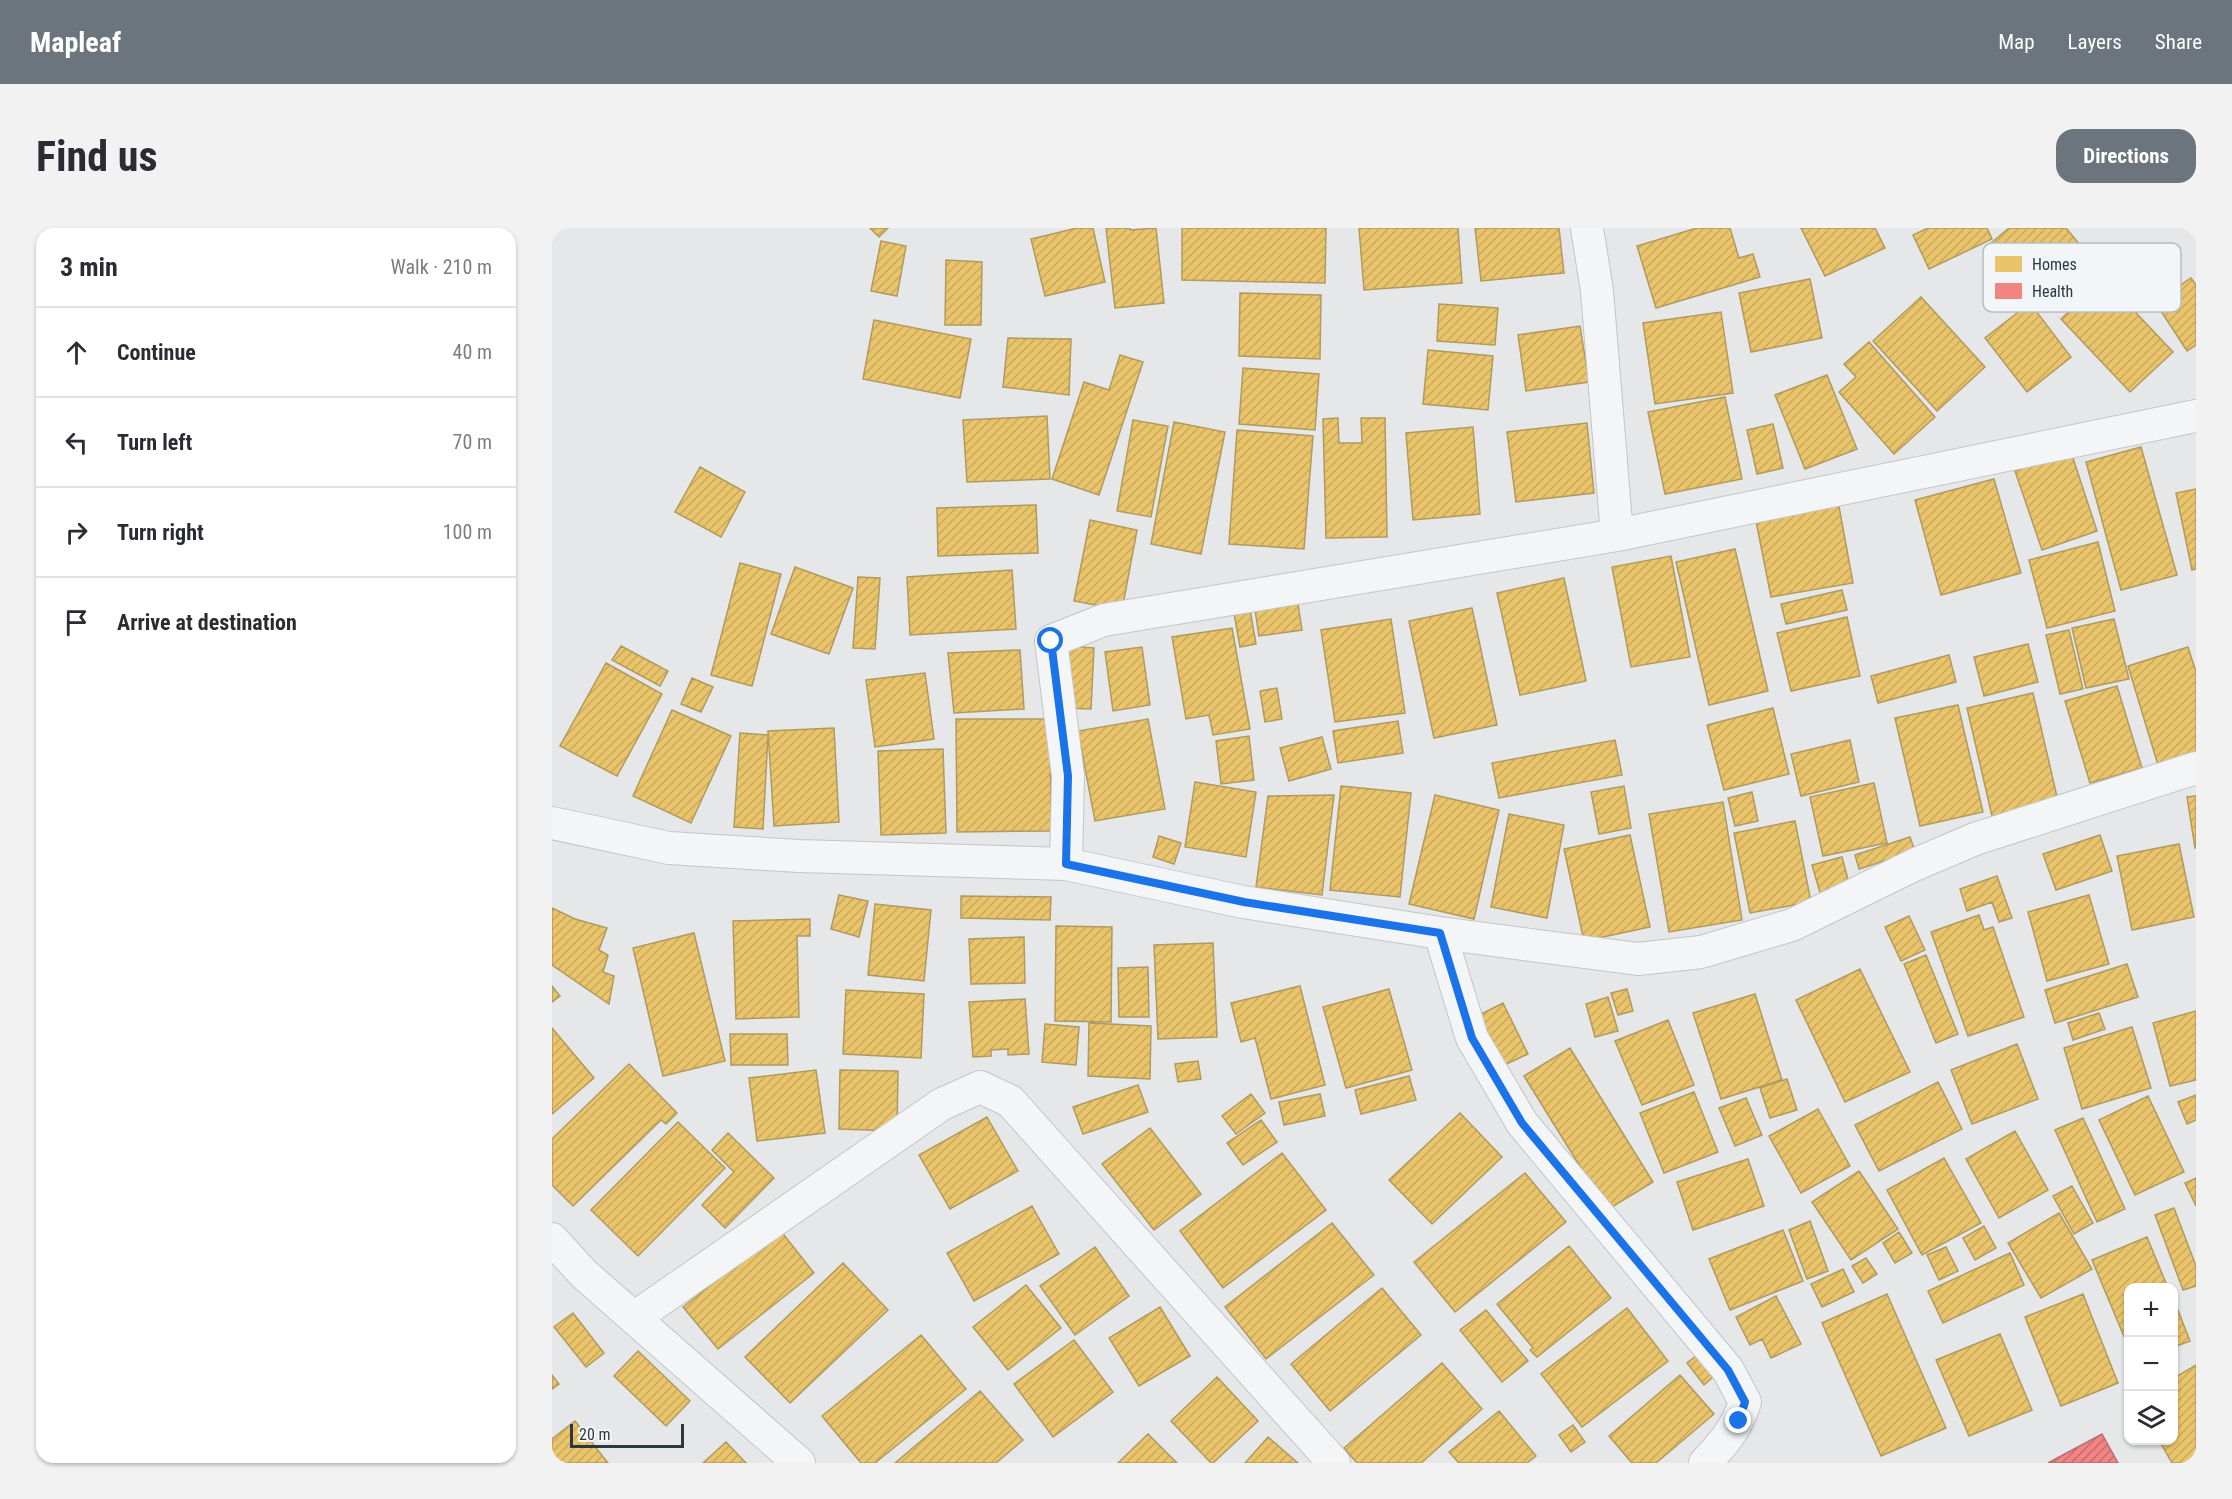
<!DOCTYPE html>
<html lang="en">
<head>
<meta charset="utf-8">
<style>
	:root { --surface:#fff; --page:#f2f2f3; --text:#2b2b33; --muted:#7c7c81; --line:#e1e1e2; --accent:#6c757d }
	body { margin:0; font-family:"Roboto Condensed",sans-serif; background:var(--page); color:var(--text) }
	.controls { position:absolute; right:18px; bottom:18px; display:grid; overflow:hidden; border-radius:12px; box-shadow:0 2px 4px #0004 }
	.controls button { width:54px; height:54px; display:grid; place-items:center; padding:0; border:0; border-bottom:2px solid var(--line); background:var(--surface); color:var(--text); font:30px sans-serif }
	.scale { position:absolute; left:18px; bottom:15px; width:114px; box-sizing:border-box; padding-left:6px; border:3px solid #2b3843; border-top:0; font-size:16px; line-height:21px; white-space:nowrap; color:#2b3843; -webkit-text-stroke:4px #f3f6f8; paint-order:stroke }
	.stop { position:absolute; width:18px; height:18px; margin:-14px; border:4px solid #1a73e8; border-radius:50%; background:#fff }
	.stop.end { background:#1a73e8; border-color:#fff; box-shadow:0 2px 6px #0008 }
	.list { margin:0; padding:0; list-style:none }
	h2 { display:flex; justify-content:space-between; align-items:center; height:78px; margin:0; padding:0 24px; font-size:26px }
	h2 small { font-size:20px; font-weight:400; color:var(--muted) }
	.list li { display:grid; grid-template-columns:39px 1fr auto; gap:18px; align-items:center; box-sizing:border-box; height:90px; padding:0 24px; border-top:2px solid var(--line) }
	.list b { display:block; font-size:22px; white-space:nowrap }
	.list em { font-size:20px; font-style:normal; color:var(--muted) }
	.icon { flex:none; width:33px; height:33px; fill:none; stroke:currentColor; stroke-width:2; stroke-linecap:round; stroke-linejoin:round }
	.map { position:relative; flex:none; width:1644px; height:1235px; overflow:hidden; border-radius:18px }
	header { display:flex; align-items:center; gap:36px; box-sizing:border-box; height:84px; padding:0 30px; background:var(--accent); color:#fff }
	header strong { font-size:28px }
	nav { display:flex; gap:33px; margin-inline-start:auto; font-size:21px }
	.intro { display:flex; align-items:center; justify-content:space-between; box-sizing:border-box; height:144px; padding:0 36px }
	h1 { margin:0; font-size:42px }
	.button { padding:15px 27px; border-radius:18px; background:var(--accent); color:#fff; font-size:21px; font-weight:700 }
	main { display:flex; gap:36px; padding:0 36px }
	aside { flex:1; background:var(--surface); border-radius:18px; box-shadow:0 2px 4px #0004 }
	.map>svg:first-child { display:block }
	.homes { fill:url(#homes-hatch); stroke:#b09a5e; stroke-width:1.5 }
	.health { fill:url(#health-hatch); stroke:#b66d6f; stroke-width:1.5 }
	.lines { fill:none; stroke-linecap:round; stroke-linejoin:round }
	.minor-casing { stroke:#c3c5c7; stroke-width:34 }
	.minor { stroke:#f4f5f6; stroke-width:32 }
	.route { stroke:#1a73e8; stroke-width:8 }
	.key { fill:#f3f6f8; stroke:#b7bdc2; stroke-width:1.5 }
	.key-label { font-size:16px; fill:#2b3843 }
</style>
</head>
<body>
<header>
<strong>Mapleaf</strong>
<nav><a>Map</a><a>Layers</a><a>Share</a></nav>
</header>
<div class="intro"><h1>Find us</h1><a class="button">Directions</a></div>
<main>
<aside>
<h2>3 min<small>Walk · 210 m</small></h2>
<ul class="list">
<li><svg class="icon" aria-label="ahead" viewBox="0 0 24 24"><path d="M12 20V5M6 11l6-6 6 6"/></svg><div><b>Continue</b></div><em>40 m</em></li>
<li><svg class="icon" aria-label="left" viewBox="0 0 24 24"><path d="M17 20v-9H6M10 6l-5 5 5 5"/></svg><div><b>Turn left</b></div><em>70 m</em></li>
<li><svg class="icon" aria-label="right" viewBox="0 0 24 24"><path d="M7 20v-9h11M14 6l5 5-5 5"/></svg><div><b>Turn right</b></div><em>100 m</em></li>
<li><svg class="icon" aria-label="arrive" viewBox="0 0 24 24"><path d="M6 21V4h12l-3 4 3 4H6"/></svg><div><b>Arrive at destination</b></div></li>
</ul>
</aside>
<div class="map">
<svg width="1644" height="1235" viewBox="0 0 1644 1235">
	<defs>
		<pattern id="homes-hatch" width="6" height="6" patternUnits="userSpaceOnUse" patternTransform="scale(1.5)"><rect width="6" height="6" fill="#e9c46a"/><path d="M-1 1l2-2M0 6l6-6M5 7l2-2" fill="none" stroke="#c8a95d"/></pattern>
		<pattern id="health-hatch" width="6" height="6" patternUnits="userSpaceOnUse" patternTransform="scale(1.5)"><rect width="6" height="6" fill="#f28482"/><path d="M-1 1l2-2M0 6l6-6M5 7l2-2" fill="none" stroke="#c46d6c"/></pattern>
	</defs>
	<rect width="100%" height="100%" fill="#e5e7e9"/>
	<path class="homes" d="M 318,0 L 336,0 L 327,9 Z
		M 525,0 L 541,0 L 553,54 L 493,68 L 479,11 Z
		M 554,0 L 578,0 L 578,2 L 604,0 L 612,75 L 563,80 Z
		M 630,0 L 774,0 L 773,55 L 630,52 Z
		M 807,0 L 906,0 L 910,55 L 812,62 Z
		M 923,0 L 1007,0 L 1012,45 L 929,53 Z
		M 1145,0 L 1178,0 L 1187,30 L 1201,26 L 1208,49 L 1104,80 L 1085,18 Z
		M 1249,0 L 1323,0 L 1333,20 L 1273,48 Z
		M 1376,0 L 1435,0 L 1440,11 L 1377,41 L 1361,7 Z
		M 1457,0 L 1514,0 L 1538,29 L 1485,71 L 1439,15 Z
		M 329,13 L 354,18 L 345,68 L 319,63 Z
		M 394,32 L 430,34 L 429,97 L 393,97 Z
		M 1639,50 L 1644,57 L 1644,117 L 1635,123 L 1603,74 Z
		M 1258,51 L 1270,110 L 1199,124 L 1187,65 Z
		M 1552,51 L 1621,124 L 1578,164 L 1509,91 Z
		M 688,65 L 769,67 L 768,131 L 687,128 Z
		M 1369,69 L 1433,139 L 1385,183 L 1321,113 Z
		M 1478,75 L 1519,129 L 1475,164 L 1433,110 Z
		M 887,76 L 946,80 L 943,117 L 885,113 Z
		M 1169,84 L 1181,165 L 1103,176 L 1091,95 Z
		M 322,92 L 419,111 L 408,170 L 311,151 Z
		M 1028,98 L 1037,154 L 974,163 L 966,107 Z
		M 456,110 L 519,111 L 517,167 L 451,159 Z
		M 1317,114 L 1383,189 L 1342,226 L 1287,164 L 1304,149 L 1292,136 Z
		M 876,122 L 941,128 L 936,182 L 871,176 Z
		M 568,127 L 591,134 L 547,267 L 500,251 L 532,154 L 557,162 Z
		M 691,140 L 767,146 L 763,202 L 687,196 Z
		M 1275,147 L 1305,221 L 1253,241 L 1223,167 Z
		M 1173,169 L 1190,251 L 1113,266 L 1096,184 Z
		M 495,188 L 498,251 L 415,254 L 411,192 Z
		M 786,190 L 787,215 L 810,215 L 809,190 L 833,190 L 835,309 L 774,310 L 771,191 Z
		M 581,192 L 616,198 L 599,289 L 565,283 Z
		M 622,194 L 673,204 L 649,326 L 599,316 Z
		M 1035,195 L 1042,265 L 964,274 L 955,204 Z
		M 1221,196 L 1231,240 L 1205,246 L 1195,202 Z
		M 921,199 L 928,286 L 861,292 L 854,205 Z
		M 685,202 L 761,208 L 752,321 L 677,316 Z
		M 1589,219 L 1625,347 L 1569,362 L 1534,234 Z
		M 1519,224 L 1545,303 L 1490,322 L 1463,243 Z
		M 148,239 L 193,264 L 169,309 L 123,284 Z
		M 1442,251 L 1469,345 L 1389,367 L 1363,272 Z
		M 1644,261 L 1644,341 L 1640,342 L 1624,265 Z
		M 1286,273 L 1301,355 L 1219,369 L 1203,288 Z
		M 484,277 L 486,325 L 386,328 L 385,280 Z
		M 538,292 L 585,302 L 570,382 L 522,373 Z
		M 1546,314 L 1563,383 L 1495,400 L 1477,332 Z
		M 1183,321 L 1216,463 L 1157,477 L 1124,334 Z
		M 1119,328 L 1138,429 L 1079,439 L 1060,339 Z
		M 188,335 L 229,346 L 200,458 L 159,447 Z
		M 243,339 L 301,360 L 277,426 L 219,406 Z
		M 460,342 L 464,401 L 358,407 L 355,349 Z
		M 306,349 L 328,350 L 323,421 L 301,420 Z
		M 1012,350 L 1034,453 L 968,467 L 945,365 Z
		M 1290,362 L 1295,382 L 1234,396 L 1229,376 Z
		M 746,376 L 750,402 L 707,408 L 703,382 Z
		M 920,380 L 945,497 L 882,510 L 857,393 Z
		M 698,382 L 704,416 L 688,419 L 682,385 Z
		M 1295,389 L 1308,448 L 1239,463 L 1225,405 Z
		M 839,391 L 853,485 L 783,494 L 769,402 Z
		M 1562,391 L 1577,451 L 1534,460 L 1520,400 Z
		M 680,400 L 698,501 L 661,507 L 657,487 L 634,491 L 620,409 Z
		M 1517,402 L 1531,461 L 1508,466 L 1494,407 Z
		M 1476,416 L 1486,454 L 1432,468 L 1422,429 Z
		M 69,418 L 116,443 L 108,458 L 60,432 Z
		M 514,418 L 542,420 L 539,481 L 512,480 Z
		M 590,419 L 598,477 L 561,483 L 553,424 Z
		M 1636,419 L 1644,444 L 1644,526 L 1606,537 L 1576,438 Z
		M 468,422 L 472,481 L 402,485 L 396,425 Z
		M 1397,427 L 1404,454 L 1326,475 L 1319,448 Z
		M 54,435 L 110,466 L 65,548 L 8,518 Z
		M 373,445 L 382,511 L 323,519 L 314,452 Z
		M 140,450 L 161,459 L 149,484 L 129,476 Z
		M 1565,458 L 1590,540 L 1538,555 L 1513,473 Z
		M 725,460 L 730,491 L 713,494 L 708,463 Z
		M 1481,465 L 1506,573 L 1440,588 L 1415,480 Z
		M 1406,477 L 1431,584 L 1368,598 L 1343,490 Z
		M 1221,480 L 1237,546 L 1172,562 L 1155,497 Z
		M 120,482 L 179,508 L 139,595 L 81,568 Z
		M 404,491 L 498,491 L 499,603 L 405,604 Z
		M 596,491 L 613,581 L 543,593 L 526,503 Z
		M 846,493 L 851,525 L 786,535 L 781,503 Z
		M 282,500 L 287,594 L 222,598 L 216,503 Z
		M 188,505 L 216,507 L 211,601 L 182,599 Z
		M 697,508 L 702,552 L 669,556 L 664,513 Z
		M 770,509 L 779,541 L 737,553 L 728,520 Z
		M 1063,512 L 1070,547 L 947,570 L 940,535 Z
		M 1298,512 L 1307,554 L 1249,568 L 1239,526 Z
		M 391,521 L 394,605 L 329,607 L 326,523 Z
		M 643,554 L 704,564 L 694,629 L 633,619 Z
		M 1322,555 L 1335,615 L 1271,628 L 1258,569 Z
		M 789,558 L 859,565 L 848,669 L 778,662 Z
		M 1072,558 L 1079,600 L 1047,606 L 1039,564 Z
		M 1200,564 L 1206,593 L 1183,598 L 1176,570 Z
		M 782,567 L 770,667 L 704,659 L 716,568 Z
		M 883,567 L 947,582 L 922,691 L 857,676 Z
		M 1644,568 L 1644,620 L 1643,620 L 1635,569 Z
		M 1171,574 L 1190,692 L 1117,704 L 1097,586 Z
		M 957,586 L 1012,597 L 995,690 L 939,679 Z
		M 1243,593 L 1259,674 L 1198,685 L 1182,605 Z
		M 1078,607 L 1098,699 L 1032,713 L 1012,621 Z
		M 1548,607 L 1560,643 L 1504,662 L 1491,626 Z
		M 607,608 L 629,615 L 622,636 L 601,629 Z
		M 1358,609 L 1363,623 L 1307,641 L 1303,627 Z
		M 1627,616 L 1642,689 L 1580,702 L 1565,628 Z
		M 1290,629 L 1298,659 L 1269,668 L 1260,637 Z
		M 1445,648 L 1460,690 L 1447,694 L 1440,674 L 1415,683 L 1408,661 Z
		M 287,667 L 316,673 L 307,709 L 279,701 Z
		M 1537,667 L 1557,736 L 1495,753 L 1476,684 Z
		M 409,668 L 499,669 L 498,692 L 409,690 Z
		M 323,676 L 379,682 L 372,753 L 316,747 Z
		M 0,680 L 23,691 L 55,700 L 47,722 L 56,727 L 51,744 L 62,748 L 57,776 L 0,737 Z
		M 1427,687 L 1432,702 L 1441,699 L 1472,789 L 1416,808 L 1379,704 Z
		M 1357,688 L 1373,722 L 1349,733 L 1333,699 Z
		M 258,691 L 258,708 L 245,708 L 247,789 L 184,791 L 181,693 Z
		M 504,698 L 560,699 L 559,794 L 503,793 Z
		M 142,705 L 173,833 L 111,848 L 81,720 Z
		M 472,709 L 473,755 L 419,756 L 417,711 Z
		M 661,715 L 665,809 L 606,811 L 602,717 Z
		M 1374,727 L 1406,806 L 1384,815 L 1352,736 Z
		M 1575,736 L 1586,769 L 1503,795 L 1493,762 Z
		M 596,739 L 597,789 L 567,789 L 566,740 Z
		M 1308,741 L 1358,844 L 1293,874 L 1244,772 Z
		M 0,758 L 8,768 L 0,774 Z
		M 748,758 L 773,857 L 719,871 L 703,810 L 689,814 L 679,775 Z
		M 837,761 L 860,842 L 794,860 L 771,779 Z
		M 1075,761 L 1081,783 L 1066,787 L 1059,765 Z
		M 294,762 L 372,766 L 369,830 L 291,826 Z
		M 1203,766 L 1230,852 L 1169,871 L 1141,785 Z
		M 1056,769 L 1066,803 L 1043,809 L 1034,776 Z
		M 473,771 L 477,826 L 456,827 L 456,821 L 439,822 L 439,828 L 421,829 L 417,774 Z
		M 951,775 L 976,826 L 950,838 L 925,788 Z
		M 1644,783 L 1644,852 L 1618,858 L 1601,795 Z
		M 1547,785 L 1553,801 L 1521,812 L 1516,795 Z
		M 1116,792 L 1142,857 L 1090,877 L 1063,813 Z
		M 537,795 L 599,798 L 598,851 L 536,848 Z
		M 493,796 L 527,799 L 524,837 L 490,834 Z
		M 1580,799 L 1599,860 L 1530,881 L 1512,820 Z
		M 0,800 L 42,850 L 0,886 Z
		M 178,806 L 235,806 L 236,837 L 179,837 Z
		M 1465,816 L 1486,871 L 1420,896 L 1399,842 Z
		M 1018,820 L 1101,954 L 1055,982 L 972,848 Z
		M 646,833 L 649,851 L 626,854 L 623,836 Z
		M 77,836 L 125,885 L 114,896 L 109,892 L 21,978 L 0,957 L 0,911 Z
		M 264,842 L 273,905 L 205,913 L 197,850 Z
		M 288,842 L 346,843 L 345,903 L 287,901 Z
		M 857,848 L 864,872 L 809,886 L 803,862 Z
		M 1235,851 L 1245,882 L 1218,890 L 1208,860 Z
		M 1386,854 L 1410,901 L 1327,943 L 1303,897 Z
		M 586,857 L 596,884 L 531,906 L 521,879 Z
		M 1142,864 L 1166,924 L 1112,945 L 1088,885 Z
		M 699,866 L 713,885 L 684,906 L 670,888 Z
		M 768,866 L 773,888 L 732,897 L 727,874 Z
		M 1644,867 L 1644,892 L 1635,896 L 1626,874 Z
		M 1596,868 L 1632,944 L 1583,967 L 1547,892 Z
		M 1194,870 L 1210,907 L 1183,918 L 1167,880 Z
		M 1266,881 L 1298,938 L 1249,965 L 1217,908 Z
		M 908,885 L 950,929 L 880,996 L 837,952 Z
		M 435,889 L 466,943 L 398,981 L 367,927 Z
		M 1531,890 L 1573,981 L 1545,994 L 1503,902 Z
		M 709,892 L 725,914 L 691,937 L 675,915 Z
		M 126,894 L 173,940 L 86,1028 L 39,982 Z
		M 598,900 L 649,966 L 602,1002 L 550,936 Z
		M 1463,903 L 1496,962 L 1447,990 L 1414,931 Z
		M 176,905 L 222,950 L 173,1000 L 150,977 L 182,944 L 160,922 Z
		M 730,925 L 774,982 L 671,1060 L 628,1003 Z
		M 1392,930 L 1429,995 L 1370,1027 L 1335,962 Z
		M 1196,931 L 1212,978 L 1141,1002 L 1125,954 Z
		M 1307,943 L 1346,1001 L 1299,1032 L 1260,974 Z
		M 973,945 L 1014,994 L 903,1084 L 862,1034 Z
		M 1644,950 L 1644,978 L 1633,955 Z
		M 1520,958 L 1541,995 L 1522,1006 L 1501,968 Z
		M 480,978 L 507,1026 L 422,1073 L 395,1025 Z
		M 1622,980 L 1644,1038 L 1644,1058 L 1631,1062 L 1603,987 Z
		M 1507,985 L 1540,1041 L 1489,1070 L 1456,1015 Z
		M 1258,993 L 1276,1043 L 1255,1051 L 1237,1002 Z
		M 780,995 L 822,1047 L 714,1131 L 673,1079 Z
		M 1432,998 L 1444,1020 L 1423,1032 L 1411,1010 Z
		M 228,1002 L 262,1045 L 166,1121 L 131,1079 Z
		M 1231,1002 L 1251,1053 L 1178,1082 L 1157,1031 Z
		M 1347,1004 L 1360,1025 L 1343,1035 L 1331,1015 Z
		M 1595,1009 L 1616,1060 L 1576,1060 L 1576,1118 L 1540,1032 Z
		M 1017,1018 L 1059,1070 L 985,1129 L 978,1122 L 981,1120 L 945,1076 Z
		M 543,1019 L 577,1068 L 523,1107 L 488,1058 Z
		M 1394,1019 L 1406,1043 L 1387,1052 L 1375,1027 Z
		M 1458,1025 L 1472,1057 L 1391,1095 L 1376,1063 Z
		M 1314,1030 L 1325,1046 L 1311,1055 L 1300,1038 Z
		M 291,1035 L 336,1082 L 238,1175 L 193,1129 Z
		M 1291,1041 L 1302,1064 L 1270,1079 L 1259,1056 Z
		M 474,1057 L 509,1100 L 456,1142 L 421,1099 Z
		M 830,1060 L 869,1107 L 778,1183 L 739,1136 Z
		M 1335,1066 L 1394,1200 L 1329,1228 L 1270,1095 Z
		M 1531,1066 L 1566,1155 L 1509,1178 L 1473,1089 Z
		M 1224,1068 L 1249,1116 L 1219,1130 L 1210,1111 L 1198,1117 L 1184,1089 Z
		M 1622,1072 L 1638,1113 L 1622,1119 Z
		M 608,1079 L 638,1128 L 587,1158 L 557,1110 Z
		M 1075,1080 L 1116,1133 L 1030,1199 L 989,1146 Z
		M 934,1082 L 976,1133 L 950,1154 L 908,1102 Z
		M 21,1085 L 52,1125 L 34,1139 L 2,1099 Z
		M 1448,1106 L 1480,1182 L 1417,1208 L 1384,1132 Z
		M 369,1107 L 414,1161 L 323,1235 L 309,1235 L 270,1188 Z
		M 522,1112 L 561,1164 L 501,1209 L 462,1156 Z
		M 86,1123 L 138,1173 L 114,1198 L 62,1148 Z
		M 1144,1128 L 1161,1149 L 1152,1157 L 1135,1135 Z
		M 890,1135 L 930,1181 L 869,1235 L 805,1235 L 792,1220 Z
		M 1644,1137 L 1644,1232 L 1640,1235 L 1620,1235 L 1607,1212 L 1622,1212 L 1622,1150 Z
		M 0,1147 L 7,1156 L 0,1161 Z
		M 1128,1147 L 1162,1186 L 1104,1235 L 1080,1235 L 1057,1208 Z
		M 665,1149 L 706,1193 L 661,1235 L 659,1235 L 619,1193 Z
		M 428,1163 L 471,1212 L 444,1235 L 343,1235 Z
		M 947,1183 L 984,1228 L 975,1235 L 907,1235 L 897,1224 Z
		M 23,1193 L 56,1235 L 0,1235 L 0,1211 Z
		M 1021,1197 L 1033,1214 L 1019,1224 L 1007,1207 Z
		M 596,1206 L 625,1235 L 566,1235 Z
		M 716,1209 L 746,1235 L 693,1235 Z
		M 174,1214 L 194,1235 L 151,1235 Z"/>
	<path class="health" d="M 1550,1206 L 1566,1235 L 1496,1235 Z"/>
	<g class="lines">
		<g class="minor-casing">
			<path id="minor" d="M 1035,0 L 1045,63 L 1065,307
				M 0,595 L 117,620 L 247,628 L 514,636 L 691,674 L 888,705 L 1086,731 L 1149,724 L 1240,697 L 1362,637 L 1423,611 L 1644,540
				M 514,636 L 516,548 L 499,413 L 552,392 L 1065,307 L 1644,188
				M 888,705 L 920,810 L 970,895 L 1176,1142 L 1193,1174 C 1184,1201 1172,1215 1153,1235
				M 0,1011 L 32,1046 L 247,1235
				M 82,1090 L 390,876 L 428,859 L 458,873 L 782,1235"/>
		</g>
		<use href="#minor" class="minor"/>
	</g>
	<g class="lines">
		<path class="route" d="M 499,413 L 516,548 L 514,636 L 692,674 L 888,705 L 920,810 L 970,895 L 1176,1142 L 1193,1174 L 1187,1193"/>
	</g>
	<rect x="1431" y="15" width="198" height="69" rx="9" class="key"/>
	<rect x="1443" y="28" width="27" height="16" fill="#e9c46a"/>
	<rect x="1443" y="55" width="27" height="16" fill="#f28482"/>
	<g class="key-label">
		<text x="1480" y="42">Homes</text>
		<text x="1480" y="69">Health</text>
	</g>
</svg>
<div class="controls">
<button>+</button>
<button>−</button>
<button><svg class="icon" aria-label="layers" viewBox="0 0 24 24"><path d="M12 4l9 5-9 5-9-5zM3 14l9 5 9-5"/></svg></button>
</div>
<div class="scale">20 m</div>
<div class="stop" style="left:499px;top:413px"></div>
<div class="stop end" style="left:1187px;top:1193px"></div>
</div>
</main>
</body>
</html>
